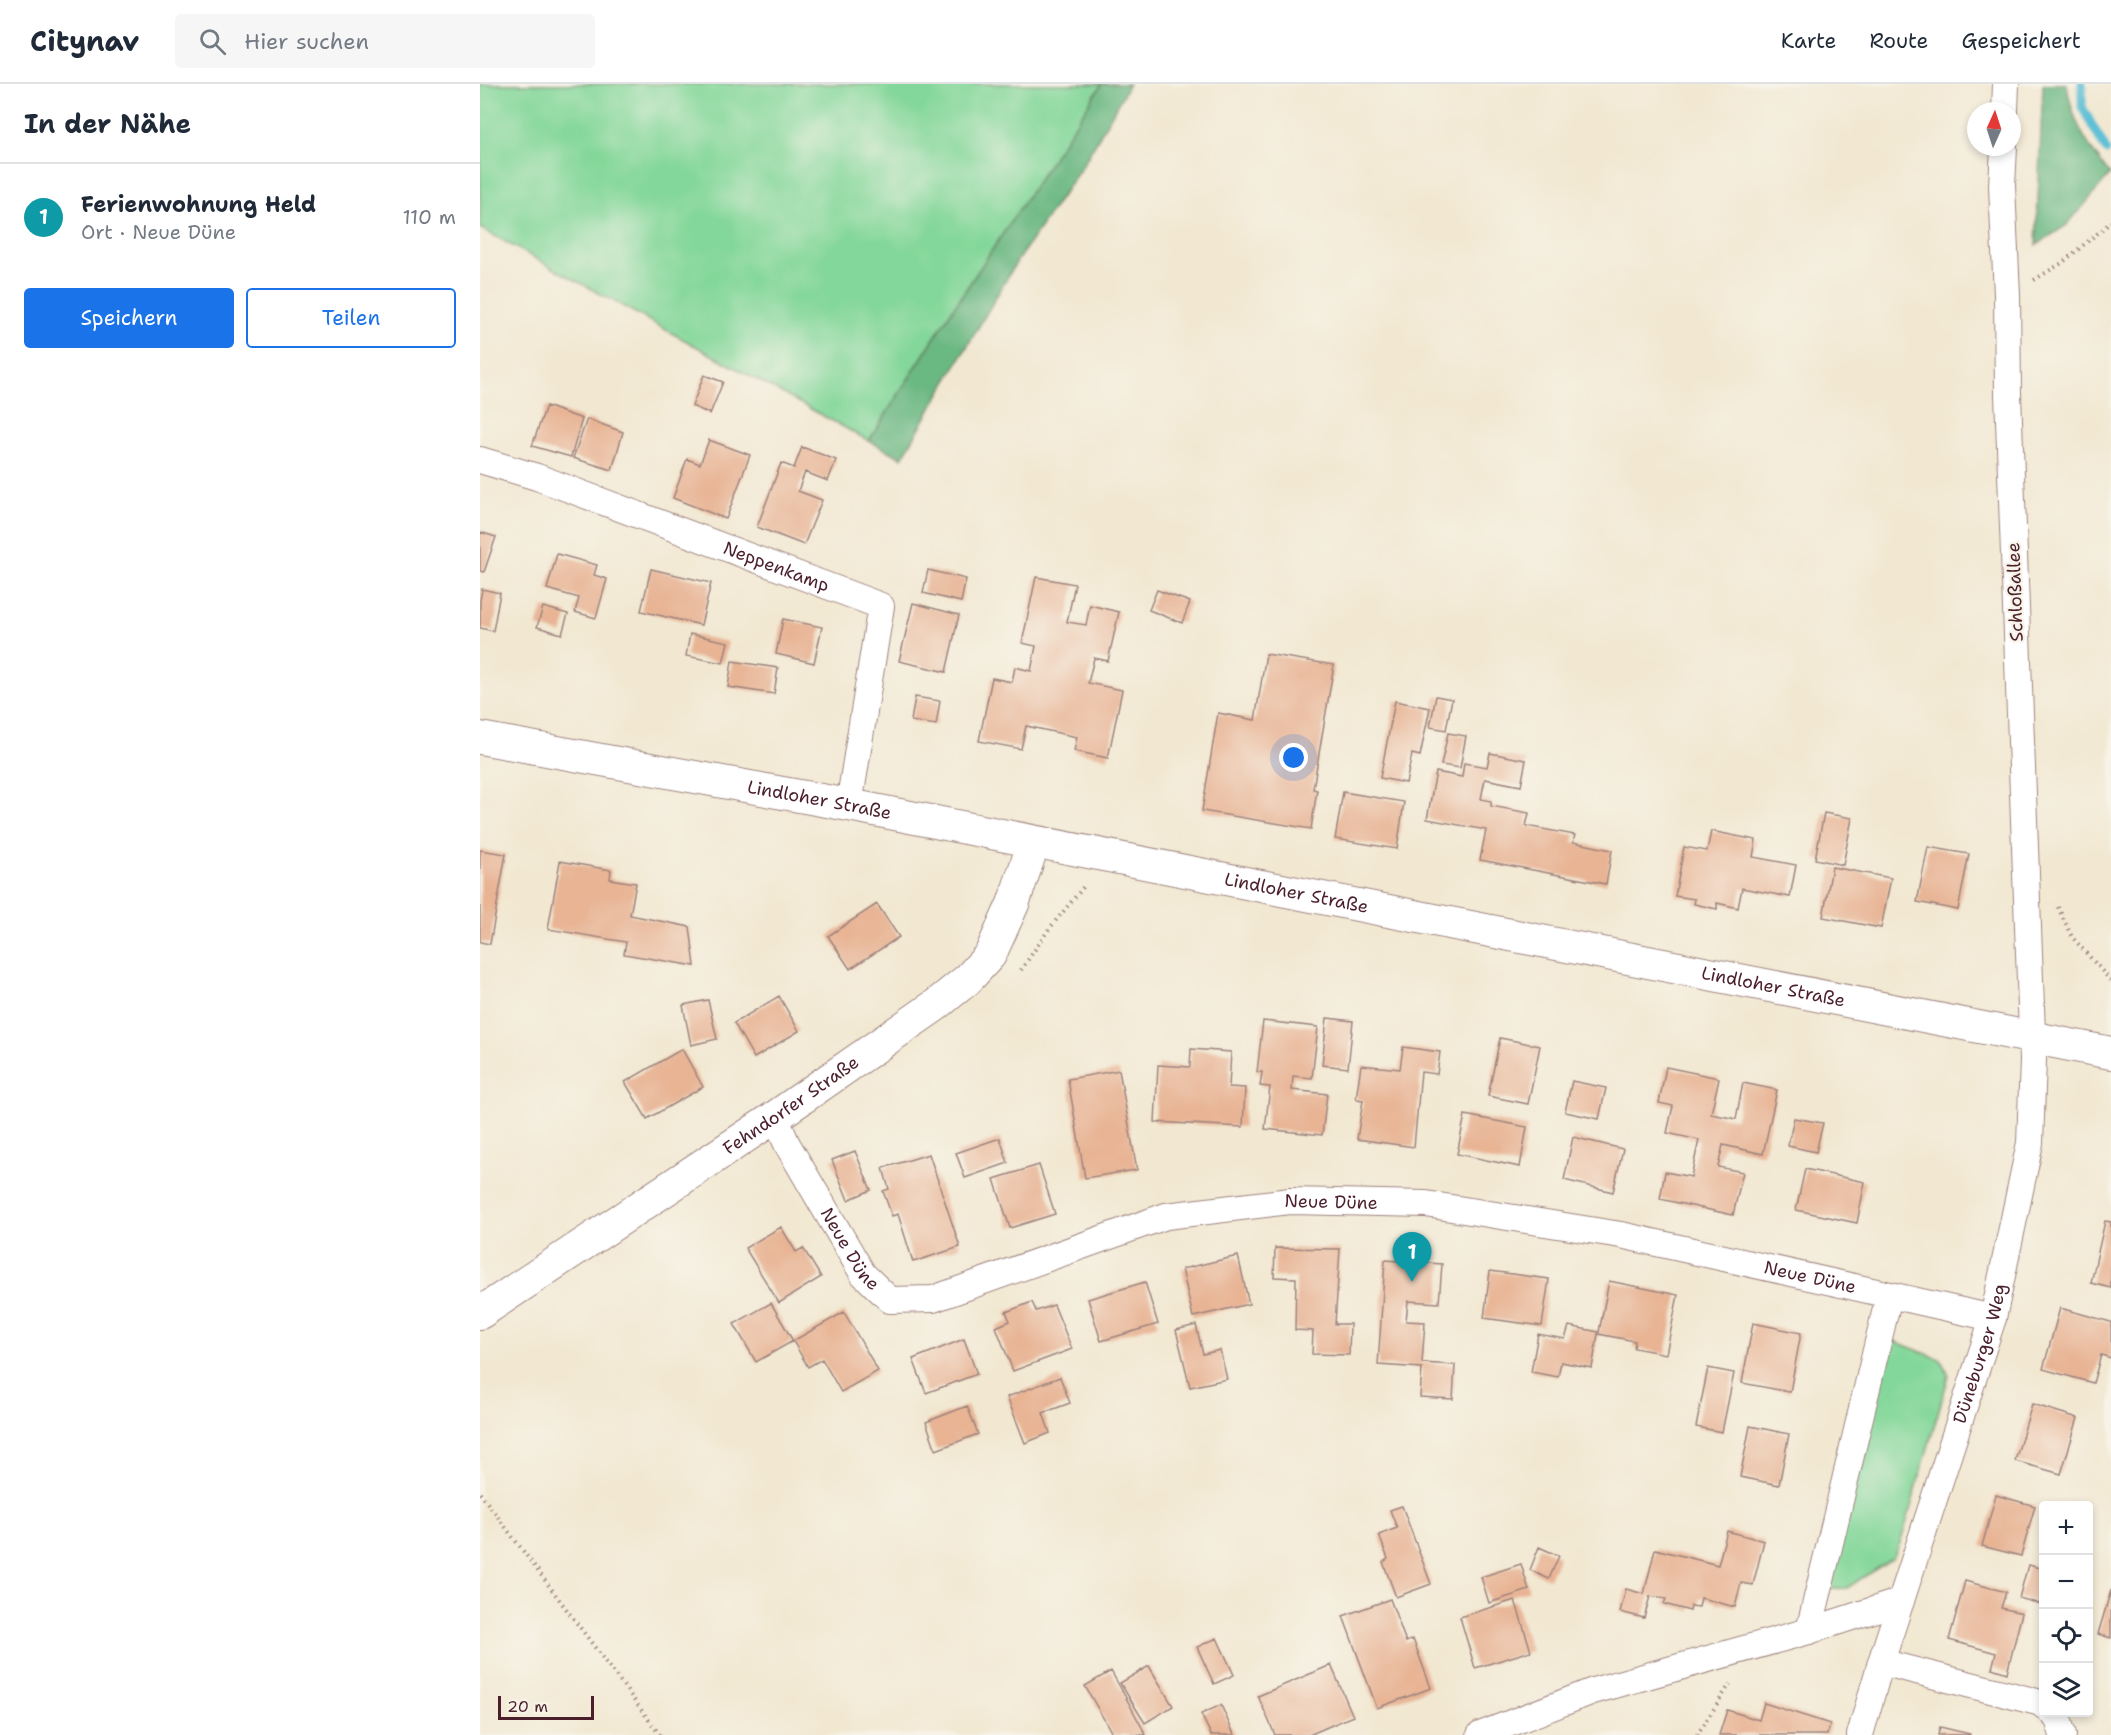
<!DOCTYPE html>
<html lang="de">
<head>
<meta charset="utf-8">
<style>
	:root { --surface:#fff; --page:#f6f6f7; --text:#1f2937; --muted:#747a83; --line:#e0e1e3; --accent:#1a73e8 }
	body { margin:0; font-family:"Shantell Sans",sans-serif; background:var(--page); color:var(--text) }
	.controls { position:absolute; right:18px; bottom:18px; display:grid; overflow:hidden; border-radius:6px; box-shadow:0 3px 9px #0003 }
	.controls button { width:54px; height:54px; display:grid; place-items:center; padding:0; border:0; border-bottom:2px solid var(--line); background:var(--surface); color:var(--text); font:30px sans-serif }
	.compass { position:absolute; left:1487px; top:18px; width:54px; height:54px; border-radius:50%; background:var(--surface); box-shadow:0 3px 9px #0003; rotate:3deg }
	.scale { position:absolute; left:18px; bottom:15px; width:96px; box-sizing:border-box; padding-left:6px; border:3px solid #4a1f2b; border-top:0; font-size:16px; line-height:21px; white-space:nowrap; color:#4a1f2b; -webkit-text-stroke:4px #f7f3e8; paint-order:stroke }
	.you { position:absolute; left:814px; top:674px; width:21px; height:21px; margin:-15px; border:4px solid #fff; border-radius:50%; background:#1a73e8; box-shadow:0 0 0 9px #1a73e833 }
	.badge { display:grid; place-items:center; width:39px; height:39px; border-radius:50%; background:var(--accent); color:#fff; font-size:20px; font-weight:700 }
	.pin { position:absolute; translate:-50% -50px; filter:drop-shadow(0 2px 3px #0008) }
	.pin::after { content:''; position:absolute; top:32px; width:21px; height:18px; background:inherit; clip-path:polygon(0 0,100% 0,50% 100%) }
	.list { margin:0; padding:0; list-style:none }
	h2 { display:flex; justify-content:space-between; align-items:center; height:78px; margin:0; padding:0 24px; font-size:26px }
	h2 small { font-size:20px; font-weight:400; color:var(--muted) }
	.list li { display:grid; grid-template-columns:39px 1fr auto; gap:18px; align-items:center; box-sizing:border-box; height:108px; padding:0 24px; border-top:2px solid var(--line) }
	.list b { display:block; font-size:22px; white-space:nowrap }
	.list p { margin:0; font-size:20px; white-space:nowrap; color:var(--muted) }
	.list em { font-size:20px; font-style:normal; color:var(--muted) }
	.actions { display:flex; gap:12px; padding:18px 24px }
	.actions a { flex:1; padding:14px 0; border:2px solid var(--accent); border-radius:6px; text-align:center; font-size:21px; color:var(--accent) }
	.actions .main { background:var(--accent); color:#fff }
	.icon { flex:none; width:33px; height:33px; fill:none; stroke:currentColor; stroke-width:2; stroke-linecap:round; stroke-linejoin:round }
	.map { position:relative; flex:none; width:1631px; height:1651px; overflow:hidden }
	header { display:flex; align-items:center; gap:36px; box-sizing:border-box; height:84px; padding:0 30px; background:var(--surface); border-bottom:2px solid var(--line) }
	header strong { font-size:28px }
	nav { display:flex; gap:33px; margin-inline-start:auto; font-size:21px }
	.search { width:420px; height:54px; background:var(--page); display:flex; align-items:center; gap:15px; box-sizing:border-box; padding:0 21px; border-radius:6px; color:var(--muted); font-size:22px }
	main { display:flex }
	aside { flex:1; background:var(--surface) }
	.map>svg:first-child { display:block }
	.green { fill:#83d79a; stroke:#667b62; stroke-width:1.5 }
	.forest { fill:#6ab882; stroke:#5a6c56; stroke-width:1.5 }
	.lines { fill:none; stroke-linecap:round; stroke-linejoin:round }
	.stream { stroke:#56bdd4; stroke-width:9 }
	.building { fill:#e8b494 }
	.minor-casing { stroke:#9e847e; stroke-width:28 }
	.tertiary-casing { stroke:#9e847e; stroke-width:34 }
	.path { stroke:#9e847e; stroke-width:4; stroke-dasharray:1.5 4.5; stroke-linecap:butt }
	.minor { stroke:#fff; stroke-width:26 }
	.tertiary { stroke:#fff; stroke-width:32 }
	.labels { text-anchor:middle; dominant-baseline:central; stroke-width:4.5; stroke-linejoin:round; paint-order:stroke }
	.street-label { font-size:18px; fill:#4a1f2b; stroke:#f7f3e8 }
</style>
</head>
<body>
<header>
<strong>Citynav</strong>
<div class="search"><svg class="icon" aria-label="search" viewBox="0 0 24 24"><circle cx="10" cy="10" r="6"/><path d="M15 15l6 6"/></svg>Hier suchen</div>
<nav><a>Karte</a><a>Route</a><a>Gespeichert</a></nav>
</header>
<main>
<aside>
<h2>In der Nähe<small></small></h2>
<ul class="list">
<li><span class="badge" style="background:#0f9aa8">1</span><div><b>Ferienwohnung Held</b><p>Ort · Neue Düne</p></div><em>110 m</em></li>
</ul>
<div class="actions"><a class="main">Speichern</a><a>Teilen</a></div>
</aside>
<div class="map">
<svg width="1631" height="1651" viewBox="0 0 1631 1651">
	<rect width="100%" height="100%" fill="#f7f3e8"/>
	<filter id="ink" filterUnits="userSpaceOnUse"><feTurbulence type="fractalNoise" baseFrequency=".0167" numOctaves="2"/><feDisplacementMap in="SourceGraphic" scale="12" xChannelSelector="R" yChannelSelector="G"/><feConvolveMatrix kernelMatrix="1 2 1 2 8 2 1 2 1" color-interpolation-filters="sRGB"/></filter>
	<filter id="wash" filterUnits="userSpaceOnUse"><feTurbulence type="fractalNoise" baseFrequency=".008" numOctaves="4" result="noise"/><feDisplacementMap in="SourceGraphic" scale="24" xChannelSelector="R" yChannelSelector="G"/><feGaussianBlur stdDeviation="1.35" result="paint"/><feColorMatrix in="noise" values="0 0 0 0 0 0 0 0 0 0 0 0 0 0 0 0 0 1.4 0 .05"/><feComposite in="paint" operator="in"/></filter>
	<g filter="url(#wash)">
		<rect width="100%" height="100%" fill="#f2e8d2"/>
		<path class="green" d="M 0,0 L 622,0 L 469,231 L 389,357 L 0,144 Z
			M 1406,1254 L 1460,1275 L 1469,1291 L 1421,1457 L 1413,1474 L 1367,1504 L 1346,1505 Z"/>
		<path class="forest" d="M 622,0 L 649,0 L 603,81 L 537,177 L 422,374 L 389,357 L 469,231 Z
			M 1563,0 L 1587,0 C 1592,39 1607,60 1630,91 L 1587,141 L 1556,161 Z"/>
		<g class="lines">
			<path class="stream" d="M 1602,0 L 1602,23 L 1626,66"/>
		</g>
		<g id="blocks">
			<path class="building" d="M 224,291 L 243,298 L 230,330 L 212,322 Z
				M 66,322 L 102,335 L 91,373 L 52,362 Z
				M 107,335 L 143,348 L 132,386 L 93,374 Z
				M 229,356 L 270,371 L 246,435 L 193,414 L 207,375 L 220,380 Z
				M 322,363 L 356,376 L 348,397 L 325,388 L 318,407 L 342,416 L 324,461 L 277,443 L 301,379 L 314,384 Z
				M 0,448 L 16,453 L 4,488 L 0,487 Z
				M 77,470 L 117,481 L 114,491 L 127,495 L 116,534 L 95,528 L 99,514 L 67,505 Z
				M 171,485 L 231,499 L 221,541 L 161,527 Z
				M 448,486 L 486,495 L 481,518 L 443,509 Z
				M 556,493 L 595,500 L 587,538 L 606,541 L 610,521 L 639,528 L 628,577 L 614,574 L 608,599 L 642,606 L 628,674 L 594,667 L 597,653 L 546,642 L 541,665 L 499,657 L 512,594 L 532,598 L 535,583 L 551,587 L 556,562 L 542,559 Z
				M 2,505 L 20,509 L 13,547 L 0,544 L 0,517 Z
				M 677,506 L 710,518 L 702,539 L 669,526 Z
				M 433,519 L 479,531 L 466,588 L 419,577 Z
				M 63,523 L 88,530 L 82,550 L 57,543 Z
				M 303,535 L 342,543 L 334,579 L 296,570 Z
				M 210,550 L 248,558 L 243,579 L 206,572 Z
				M 786,570 L 854,581 L 833,705 L 837,706 L 831,745 L 722,727 L 738,629 L 775,636 Z
				M 252,577 L 298,584 L 294,610 L 248,603 Z
				M 956,612 L 972,615 L 966,646 L 950,643 Z
				M 435,613 L 460,617 L 456,641 L 431,637 Z
				M 915,617 L 950,624 L 940,672 L 932,670 L 926,699 L 900,694 Z
				M 968,649 L 986,652 L 980,684 L 961,681 Z
				M 1010,669 L 1046,676 L 1041,702 L 1005,695 L 1001,715 L 1011,717 L 1011,722 L 1049,729 L 1046,742 L 1095,751 L 1093,758 L 1132,766 L 1126,800 L 1000,776 L 1006,746 L 947,735 L 956,688 L 982,693 L 984,679 L 1007,683 Z
				M 863,708 L 924,718 L 917,765 L 855,755 Z
				M 1344,729 L 1372,734 L 1363,781 L 1335,775 Z
				M 1231,747 L 1276,756 L 1273,773 L 1316,781 L 1310,813 L 1262,804 L 1258,824 L 1237,819 L 1237,825 L 1214,820 L 1215,815 L 1195,812 L 1204,763 L 1227,767 Z
				M 1448,763 L 1489,770 L 1478,826 L 1437,818 Z
				M 0,766 L 26,770 L 10,860 L 0,858 Z
				M 80,777 L 131,786 L 130,795 L 156,799 L 150,831 L 210,843 L 215,882 L 144,870 L 146,858 L 68,845 Z
				M 1352,783 L 1411,794 L 1401,844 L 1343,833 Z
				M 397,820 L 419,853 L 370,885 L 348,852 Z
				M 299,912 L 319,947 L 274,974 L 254,939 Z
				M 228,916 L 237,955 L 211,961 L 203,921 Z
				M 847,934 L 873,937 L 868,984 L 842,981 Z
				M 783,937 L 838,943 L 832,994 L 813,992 L 812,1006 L 847,1010 L 842,1051 L 785,1045 L 790,1003 L 780,1002 L 782,988 L 777,988 Z
				M 1020,954 L 1060,962 L 1048,1020 L 1008,1012 Z
				M 923,963 L 960,968 L 957,990 L 941,988 L 934,1063 L 877,1055 L 883,1016 L 876,1015 L 881,981 L 920,985 Z
				M 202,965 L 223,1003 L 167,1035 L 145,998 Z
				M 711,965 L 751,968 L 749,1003 L 765,1004 L 763,1043 L 675,1038 L 678,981 L 710,983 Z
				M 1186,983 L 1239,994 L 1231,1030 L 1256,1035 L 1263,999 L 1297,1006 L 1283,1070 L 1243,1061 L 1238,1083 L 1263,1088 L 1253,1131 L 1180,1115 L 1185,1088 L 1211,1093 L 1219,1056 L 1187,1049 L 1193,1022 L 1179,1019 Z
				M 639,986 L 657,1086 L 605,1094 L 588,995 Z
				M 1092,997 L 1126,1004 L 1119,1035 L 1085,1028 Z
				M 985,1031 L 1047,1043 L 1040,1083 L 977,1070 Z
				M 1314,1034 L 1343,1039 L 1336,1068 L 1308,1062 Z
				M 1093,1053 L 1143,1065 L 1133,1108 L 1084,1096 Z
				M 520,1054 L 528,1079 L 485,1094 L 476,1069 Z
				M 375,1067 L 391,1106 L 368,1116 L 352,1076 Z
				M 449,1070 L 480,1163 L 433,1178 L 418,1130 L 412,1132 L 403,1107 L 409,1105 L 403,1084 Z
				M 559,1081 L 575,1130 L 530,1144 L 514,1095 Z
				M 1325,1085 L 1385,1098 L 1377,1139 L 1316,1126 Z
				M 1625,1137 L 1631,1138 L 1631,1204 L 1611,1199 Z
				M 301,1143 L 316,1168 L 323,1164 L 341,1193 L 299,1219 L 265,1164 Z
				M 795,1164 L 860,1165 L 855,1240 L 870,1240 L 869,1271 L 832,1270 L 833,1247 L 815,1246 L 816,1194 L 794,1193 Z
				M 758,1172 L 769,1220 L 713,1233 L 702,1185 Z
				M 905,1176 L 962,1180 L 959,1219 L 928,1217 L 926,1237 L 945,1238 L 942,1279 L 975,1281 L 973,1315 L 940,1313 L 942,1284 L 898,1281 Z
				M 1010,1187 L 1069,1195 L 1062,1242 L 1004,1234 Z
				M 1129,1197 L 1198,1211 L 1186,1270 L 1154,1264 L 1155,1257 L 1118,1250 L 1112,1284 L 1081,1278 L 1078,1293 L 1051,1288 L 1058,1250 L 1085,1255 L 1089,1242 L 1119,1248 Z
				M 665,1198 L 678,1240 L 621,1257 L 608,1215 Z
				M 552,1218 L 556,1227 L 574,1221 L 592,1265 L 533,1287 L 516,1243 L 530,1237 L 526,1228 Z
				M 291,1219 L 313,1257 L 276,1278 L 254,1240 Z
				M 1580,1224 L 1631,1238 L 1631,1274 L 1621,1271 L 1613,1299 L 1563,1285 Z
				M 364,1228 L 398,1287 L 361,1308 L 342,1275 L 328,1283 L 313,1257 Z
				M 1273,1239 L 1321,1249 L 1310,1308 L 1262,1299 Z
				M 716,1241 L 723,1270 L 740,1266 L 747,1295 L 710,1303 L 696,1246 Z
				M 484,1255 L 497,1290 L 446,1309 L 433,1275 Z
				M 1228,1284 L 1254,1289 L 1242,1348 L 1216,1343 Z
				M 580,1293 L 590,1319 L 563,1329 L 570,1349 L 545,1359 L 527,1313 Z
				M 1552,1320 L 1598,1334 L 1581,1390 L 1535,1377 Z
				M 487,1322 L 498,1350 L 456,1366 L 446,1338 Z
				M 1270,1342 L 1309,1350 L 1299,1401 L 1260,1393 Z
				M 1516,1411 L 1555,1422 L 1541,1472 L 1502,1462 Z
				M 922,1422 L 951,1500 L 916,1513 L 903,1478 L 908,1475 L 899,1451 L 917,1444 L 910,1426 Z
				M 1247,1447 L 1284,1457 L 1273,1501 L 1261,1499 L 1255,1523 L 1221,1514 L 1219,1523 L 1211,1522 L 1210,1527 L 1184,1520 L 1186,1515 L 1170,1512 L 1164,1534 L 1140,1528 L 1146,1505 L 1164,1510 L 1175,1465 L 1238,1481 Z
				M 1059,1463 L 1079,1472 L 1069,1495 L 1050,1486 Z
				M 1041,1480 L 1049,1506 L 1009,1519 L 1001,1493 Z
				M 1548,1481 L 1564,1485 L 1564,1521 L 1539,1514 Z
				M 1485,1497 L 1526,1508 L 1521,1524 L 1542,1529 L 1527,1589 L 1512,1584 L 1516,1569 L 1469,1556 Z
				M 1631,1506 L 1631,1554 L 1618,1550 Z
				M 910,1515 L 926,1558 L 933,1555 L 951,1604 L 897,1624 L 863,1532 Z
				M 1035,1516 L 1051,1567 L 995,1584 L 980,1533 Z
				M 737,1554 L 754,1591 L 734,1600 L 717,1563 Z
				M 851,1581 L 873,1632 L 829,1651 L 795,1651 L 778,1612 Z
				M 669,1582 L 693,1622 L 665,1639 L 640,1599 Z
				M 631,1587 L 645,1612 L 666,1651 L 633,1651 L 605,1602 Z
				M 1284,1619 L 1350,1640 L 1347,1651 L 1239,1651 L 1247,1626 L 1279,1636 Z
				M 741,1621 L 752,1646 L 755,1651 L 731,1651 L 721,1630 Z
				M 1460,1643 L 1490,1650 L 1490,1651 L 1458,1651 Z"/>
		</g>
	</g>
	<g filter="url(#ink)">
		<use href="#blocks" fill-opacity="0" stroke="#9e847e" stroke-width="1.5"/>
		<g class="lines">
			<g class="minor-casing">
				<g id="minor">
					<path d="M 1525,27 L 1526,0"/>
					<path id="s1" d="M 0,376 L 57,393 L 401,522 L 369,721"/>
					<path id="s2" d="M 295,1033 L 307,1060 L 383,1190 L 410,1216 L 453,1215 L 686,1132 L 810,1117 L 946,1120 L 1141,1151 L 1513,1234"/>
					<path d="M 1329,1547 L 1409,1212"/>
					<path d="M 1401,1578 L 1561,1619 L 1564,1622"/>
					<path d="M 1571,1628 L 1578,1635 L 1583,1651"/>
					<path d="M 1000,1651 L 1113,1607 L 1329,1547 L 1421,1517"/>
					<path id="s3" d="M 1380,1651 L 1401,1578 L 1513,1234 L 1550,1059 L 1553,976 L 1528,310 L 1527,211 L 1522,102 L 1524,63"/>
				</g>
			</g>
			<g class="tertiary-casing">
				<g id="tertiary">
					<path id="s4" d="M 0,654 L 369,721 L 1631,969"/>
					<path id="s5" d="M 0,1229 L 295,1033 L 456,921 L 488,895 L 510,871 L 533,820 L 554,758"/>
				</g>
			</g>
			<path class="path" d="M 1554,196 L 1582,179 L 1631,138
				M 1578,823 L 1592,853 L 1631,897
				M 541,886 L 569,845 L 605,801
				M 0,1409 L 180,1651
				M 1217,1651 L 1250,1600"/>
			<use href="#minor" class="minor"/>
			<use href="#tertiary" class="tertiary"/>
		</g>
	</g>
	<g class="labels">
		<g class="street-label">
			<text stroke="none"><textPath href="#s1" startOffset="315">Neppenkamp</textPath></text>
			<text transform="translate(1535 508) rotate(-92)">Schloßallee</text>
			<text stroke="none"><textPath href="#s4" startOffset="345">Lindloher Straße</textPath></text>
			<text stroke="none"><textPath href="#s4" startOffset="831">Lindloher Straße</textPath></text>
			<text stroke="none"><textPath href="#s4" startOffset="1317">Lindloher Straße</textPath></text>
			<text stroke="none"><textPath href="#s5" startOffset="374">Fehndorfer Straße</textPath></text>
			<text stroke="none"><textPath href="#s2" startOffset="674">Neue Düne</textPath></text>
			<text stroke="none"><textPath href="#s2" startOffset="152">Neue Düne</textPath></text>
			<text stroke="none"><textPath href="#s2" startOffset="1160">Neue Düne</textPath></text>
			<text stroke="none"><textPath href="#s3" startOffset="400">Düneburger Weg</textPath></text>
		</g>
	</g>
</svg>
<div class="controls">
<button>+</button>
<button>−</button>
<button><svg class="icon" aria-label="locate" viewBox="0 0 24 24"><circle cx="12" cy="12" r="6"/><path d="M12 2v4M12 18v4M2 12h4M18 12h4"/></svg></button>
<button><svg class="icon" aria-label="layers" viewBox="0 0 24 24"><path d="M12 4l9 5-9 5-9-5zM3 14l9 5 9-5"/></svg></button>
</div>
<svg class="compass" viewBox="-18 -18 36 36"><path d="M0-13l5 13h-10z" fill="#e53935"/><path d="M0 13l5-13h-10z" fill="#747a83"/></svg>
<div class="scale">20 m</div>
<div class="you"></div>
<div class="pin badge" style="left:932px;top:1198px;background:#0f9aa8">1</div>
</div>
</main>
</body>
</html>
